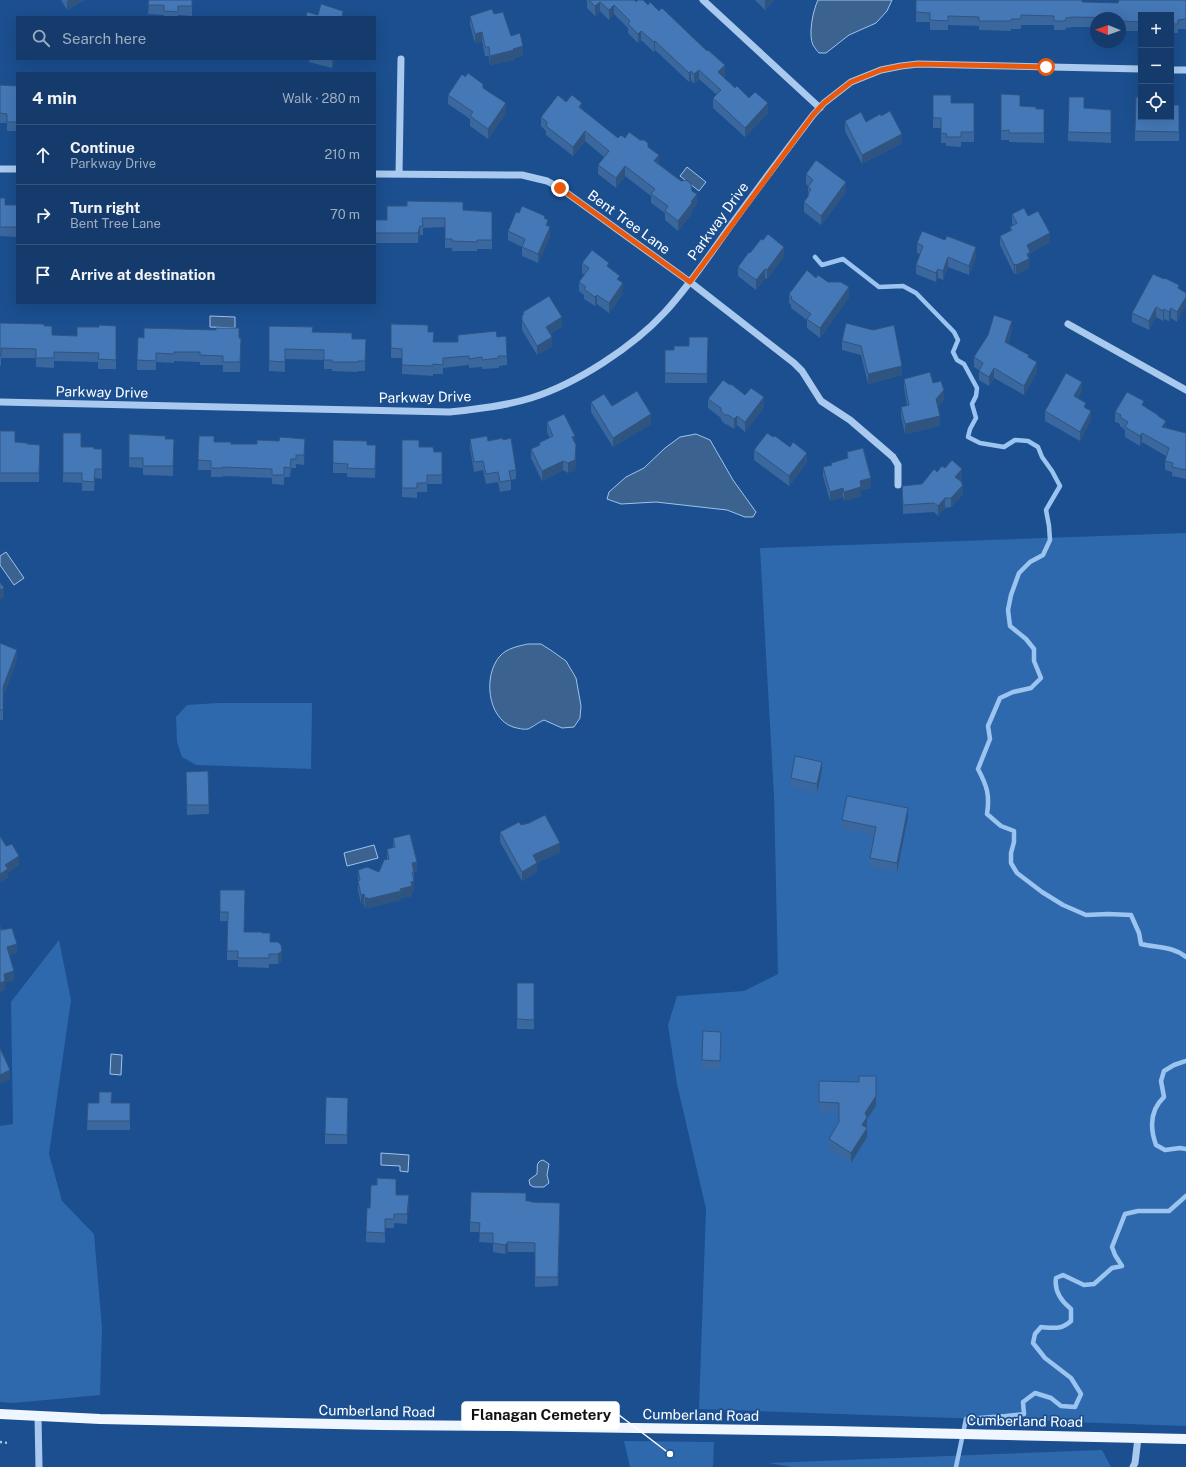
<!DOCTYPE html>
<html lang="en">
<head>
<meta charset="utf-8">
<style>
	:root { --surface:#143b6b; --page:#1d4271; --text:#f1f3f6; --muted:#9dadc1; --line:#33557e }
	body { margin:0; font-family:"Public Sans",sans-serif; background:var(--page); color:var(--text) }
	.controls { position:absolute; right:12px; top:12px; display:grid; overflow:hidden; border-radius:0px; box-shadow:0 4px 16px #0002 }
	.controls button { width:36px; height:36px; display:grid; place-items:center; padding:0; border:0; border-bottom:1px solid var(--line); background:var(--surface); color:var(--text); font:20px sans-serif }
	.compass { position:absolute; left:1090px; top:12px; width:36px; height:36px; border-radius:50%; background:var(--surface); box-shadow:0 4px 16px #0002; rotate:271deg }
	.stop { position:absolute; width:12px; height:12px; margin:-9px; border:3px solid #ea580c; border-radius:50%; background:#fff }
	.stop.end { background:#ea580c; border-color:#fff; box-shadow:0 1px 4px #0008 }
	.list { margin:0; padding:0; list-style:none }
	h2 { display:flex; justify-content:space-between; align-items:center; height:52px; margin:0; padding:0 16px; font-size:17px }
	h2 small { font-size:13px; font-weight:400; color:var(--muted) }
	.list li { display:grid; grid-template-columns:26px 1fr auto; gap:12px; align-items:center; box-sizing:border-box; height:60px; padding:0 16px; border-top:1px solid var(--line) }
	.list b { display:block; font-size:15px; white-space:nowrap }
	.list p { margin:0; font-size:13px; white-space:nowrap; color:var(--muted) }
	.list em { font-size:13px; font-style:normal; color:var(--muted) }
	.icon { flex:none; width:22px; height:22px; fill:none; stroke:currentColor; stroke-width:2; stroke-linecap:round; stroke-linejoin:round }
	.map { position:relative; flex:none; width:1186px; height:1467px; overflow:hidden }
	.search { position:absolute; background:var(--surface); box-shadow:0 4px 16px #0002; left:16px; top:16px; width:360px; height:44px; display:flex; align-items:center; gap:10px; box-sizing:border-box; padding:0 14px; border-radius:0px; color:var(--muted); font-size:15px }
	.panel { position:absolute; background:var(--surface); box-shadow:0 4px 16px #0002; left:16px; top:72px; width:360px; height:232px; border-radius:0px }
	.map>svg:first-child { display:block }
	.green { fill:#2e69ad }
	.water { fill:#3c6290; stroke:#9cc4f0 }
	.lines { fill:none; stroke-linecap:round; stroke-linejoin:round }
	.stream { stroke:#9cc4f0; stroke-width:4.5 }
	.path { stroke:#a9c9ee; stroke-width:2.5; stroke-dasharray:2 3; stroke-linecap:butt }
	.minor { stroke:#a9c9ee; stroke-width:7 }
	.major { stroke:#f0f6ff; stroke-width:10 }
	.wall { fill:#3a679d }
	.shaded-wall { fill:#305480 }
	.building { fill:#4478b7; stroke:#305480 }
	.route { stroke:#ea580c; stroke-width:5 }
	.labels { text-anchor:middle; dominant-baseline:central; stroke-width:3.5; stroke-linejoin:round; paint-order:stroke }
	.street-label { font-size:14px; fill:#fff; stroke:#1b4f8f }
	.leader { fill:none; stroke:#fff; stroke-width:1.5 }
	.callout-dot { fill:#fff; stroke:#1b4f8f; stroke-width:1.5 }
	.callout { fill:#fff; stroke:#fff; stroke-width:1.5 }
	.callout-label { font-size:15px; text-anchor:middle; font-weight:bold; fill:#111 }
</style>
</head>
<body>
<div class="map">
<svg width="1186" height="1467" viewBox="0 0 1186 1467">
	<rect width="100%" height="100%" fill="#1b4f8f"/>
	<path class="green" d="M 1186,533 L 1186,1426 L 699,1409 L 706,1209 L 677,1084 L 668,1025 L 677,996 L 744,991 L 778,974 L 774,796 L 760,548 Z
		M 218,703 L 312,703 L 311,769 L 196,765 L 182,757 L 177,742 L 176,717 L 187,705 Z
		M 59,940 L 71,1000 L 49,1154 L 62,1201 L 94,1234 L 102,1328 L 100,1395 L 13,1403 L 0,1402 L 0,1126 L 13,1124 L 11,1002 Z
		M 624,1441 L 714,1442 L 713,1467 L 630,1467 Z
		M 1102,1450 L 1111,1467 L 792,1467 L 768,1463 Z"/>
	<path class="water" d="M 818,0 L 892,0 L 887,11 L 876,23 L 849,35 L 826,53 L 819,53 C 817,51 815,48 813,45 C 808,35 813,10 818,0 Z
		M 687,167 L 706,182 L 699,191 L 680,176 Z
		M 210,316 L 235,317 L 235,328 L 210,327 Z
		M 696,434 L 710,440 L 733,480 L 756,512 L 753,517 L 745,517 L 727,510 L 656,502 L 621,504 L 607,499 L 609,492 L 626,477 L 644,468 L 665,448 L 680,437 Z
		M 6,552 L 24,578 L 14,585 L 0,565 L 0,556 Z
		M 528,644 L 541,644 L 552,651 L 566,661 L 576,678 L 581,706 L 580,718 L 574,727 L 562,728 L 544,720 C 539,722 531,728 528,729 C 524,730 517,728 513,727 C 487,718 483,675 500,656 C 507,648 519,646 528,644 Z
		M 374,845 L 378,858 L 347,866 L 344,853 Z
		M 111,1054 L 122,1055 L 121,1075 L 110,1074 Z
		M 381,1153 L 409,1155 L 408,1172 L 400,1171 L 400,1166 L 381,1165 Z
		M 543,1160 L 549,1164 L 547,1175 L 549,1183 L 544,1187 L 534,1187 L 530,1185 L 529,1180 L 537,1174 C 538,1167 535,1162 543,1160 Z"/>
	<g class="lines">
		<path class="stream" d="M 815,257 L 822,265 L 843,259 L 879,287 L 903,286 L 916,293 L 954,332 L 958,340 L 953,352 L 957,360 L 964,364 L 977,388 L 976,396 L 972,404 L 976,418 L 970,429 L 968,437 L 980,443 L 1004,447 L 1015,440 L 1028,441 L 1038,447 L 1042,457 L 1052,471 L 1060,486 L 1046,510 L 1049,526 L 1050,540 L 1043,555 L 1030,562 L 1019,573 L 1011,595 L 1008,610 L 1010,626 L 1026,639 L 1034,649 L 1034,661 L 1041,678 L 1031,688 L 1013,692 L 1000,698 L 988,726 L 990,739 L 978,769 C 987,786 990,795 987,814 L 1001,826 L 1014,831 L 1014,842 L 1011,853 L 1011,863 L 1017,873 L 1042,892 L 1063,905 L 1086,915 L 1108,914 L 1131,915 L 1139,933 L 1141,944 C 1157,948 1173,946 1186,957
			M 1186,1061 L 1174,1065 L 1164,1071 L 1161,1081 L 1164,1097 C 1150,1110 1150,1128 1156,1145 L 1165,1150 L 1180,1148 L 1186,1149
			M 956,1467 L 966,1419 L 1006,1416 L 1024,1414 L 1023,1402 L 1035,1393 L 1051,1398 L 1061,1406 L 1075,1407 L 1081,1394 L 1071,1378 L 1045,1358 L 1033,1343 L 1035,1334 L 1041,1327 C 1054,1328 1061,1330 1071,1321 L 1071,1309 C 1061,1301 1054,1291 1056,1278 L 1063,1275 L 1084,1285 L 1094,1284 L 1112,1268 L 1122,1266 L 1115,1255 L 1112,1247 L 1125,1214 L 1138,1211 L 1169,1211 L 1186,1196"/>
		<path class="path" d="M 0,1442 L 8,1443"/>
		<path class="minor" d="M 703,0 L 820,108
			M 1171,70 L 1186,70
			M 0,169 L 17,169
			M 375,174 L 522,175 L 547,181 L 560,188 L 690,282 L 794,363 L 802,371 L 821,401 L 850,420 L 893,457 L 898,465 L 898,485
			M 399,174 L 401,59
			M 1068,324 L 1186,390
			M 0,402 L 450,412 C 477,409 505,406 531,398 C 576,384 633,347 665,312 C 690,285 710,254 731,225 C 758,188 785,152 813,115 L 824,103 L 851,82 L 881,70 L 901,66 L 918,64 L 1141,69
			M 38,1416 L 39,1467
			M 1133,1467 L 1135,1463 L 1138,1438"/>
		<path class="major" d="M 0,1414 L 100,1419 L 381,1425 L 503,1426 L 831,1431 L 1186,1439"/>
	</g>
	<path class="wall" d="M 61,0 L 85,0 L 67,10 Z
		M 149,0 L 192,0 L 192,16 L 178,15 L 178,17 L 164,17 L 164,15 L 148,14 Z
		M 587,0 L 635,0 L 725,75 L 723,77 L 735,88 L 749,98 L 768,113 L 745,137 L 713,108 L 713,98 L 717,95 L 699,79 L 694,84 L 691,80 L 689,82 L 655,50 L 654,52 L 641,40 L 638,43 L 628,33 L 628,28 L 614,14 L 609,20 L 600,11 L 595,16 L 587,8 Z
		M 755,0 L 774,0 L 765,10 Z
		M 916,0 L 1118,3 L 1186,0 L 1186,29 L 1178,29 L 1178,33 L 1171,33 L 1171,15 L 1141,15 L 1141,31 L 1120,31 L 1120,33 L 1120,18 L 1096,18 L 1096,27 L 1073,27 L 1066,28 L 1065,30 L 1054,30 L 1054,25 L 1021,25 L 1021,29 L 1011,29 L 1011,31 L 979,30 L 979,26 L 948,25 L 948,30 L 930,30 L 930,22 L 916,22 Z
		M 494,14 L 511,36 L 523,55 L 514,58 L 514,60 L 490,65 L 489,56 L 485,56 L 482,41 L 475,43 L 470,25 L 470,16 Z
		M 309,59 L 335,59 L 332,68 L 309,62 Z
		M 0,85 L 17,86 L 17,131 L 7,131 L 7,123 L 0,123 Z
		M 1001,94 L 1020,106 L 1036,109 L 1044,109 L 1044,143 L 1009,142 L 1009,140 L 1001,140 Z
		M 448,95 L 506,113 L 488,139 L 470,126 L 470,119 L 448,104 Z
		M 933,95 L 951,103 L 974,103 L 974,142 L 961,142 L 961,147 L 946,146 L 946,143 L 941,143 L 941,128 L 933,128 Z
		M 1179,105 L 1179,141 L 1135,141 L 1135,131 L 1141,117 Z
		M 1084,108 L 1111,110 L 1111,143 L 1068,141 L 1068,132 Z
		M 582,109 L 618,138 L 625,138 L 648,147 L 659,164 L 692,191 L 697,204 L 692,210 L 692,213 L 678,231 L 665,220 L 665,213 L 651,203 L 651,196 L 625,176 L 616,188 L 598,174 L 598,165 L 604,157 L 585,141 L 573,156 L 546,135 L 546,131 L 541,126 L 541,117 Z
		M 845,121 L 866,122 L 902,143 L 862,164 L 845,131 Z
		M 806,174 L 846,192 L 821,225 L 804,212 L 804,202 L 808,197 L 808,186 L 806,184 Z
		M 0,198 L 5,205 L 17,205 L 17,237 L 0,236 Z
		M 463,210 L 492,212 L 492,249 L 477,249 L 477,251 L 452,251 L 452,248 L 445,248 L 445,227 L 423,228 L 423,235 L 420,235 L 418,243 L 375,243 L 375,220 L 387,220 Z
		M 519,213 L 545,218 L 548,227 L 550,237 L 538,263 L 522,256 L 522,247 L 508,240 L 508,231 Z
		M 1012,214 L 1028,216 L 1050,242 L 1030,253 L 1030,262 L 1029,262 L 1029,268 L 1016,275 L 1015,273 L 1014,274 L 1000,245 L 1000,236 L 1010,231 L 1010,227 L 1013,226 L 1012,224 Z
		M 763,240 L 784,256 L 767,279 L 765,278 L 756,290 L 738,276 L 738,267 Z
		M 917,243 L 976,257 L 969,275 L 948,267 L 943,280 L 938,278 L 936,282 L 916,274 L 916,265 L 920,254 L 917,253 Z
		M 582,263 L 609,268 L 620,281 L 623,293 L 609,313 L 597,304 L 595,306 L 584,299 L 584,295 L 579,291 L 579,282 L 584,275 L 582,273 Z
		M 816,278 L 828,282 L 849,297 L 820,338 L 807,328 L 807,320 L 791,308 L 791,305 L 789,303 L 789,294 Z
		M 1164,279 L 1179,285 L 1177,322 L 1171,318 L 1169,321 L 1164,319 L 1163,321 L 1156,317 L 1149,330 L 1132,322 L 1132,313 Z
		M 523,312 L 562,326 L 550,334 L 552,346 L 537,355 L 522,330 L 522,316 L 523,315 Z
		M 0,323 L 44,326 L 52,335 L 77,336 L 99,327 L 116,326 L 116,369 L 98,369 L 98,362 L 54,361 L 54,368 L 36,367 L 36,358 L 1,358 L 1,366 L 0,366 Z
		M 846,323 L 902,375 L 868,384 L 861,355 L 842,350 L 842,341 Z
		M 269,326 L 312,332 L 352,339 L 366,339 L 365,371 L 358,371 L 358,372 L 332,371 L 332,369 L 324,369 L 324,360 L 285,359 L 285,372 L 269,371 Z
		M 1012,330 L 1008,343 L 1029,358 L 1037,372 L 1024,395 L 994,378 L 989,386 L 979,380 L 979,370 L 974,367 L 974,357 Z
		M 428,332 L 434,342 L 458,342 L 458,335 L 497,337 L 507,356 L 507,365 L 499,366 L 499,368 L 482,369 L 482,367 L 469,368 L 469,365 L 443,368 L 443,374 L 433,374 L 433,376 L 402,374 L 402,358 L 391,358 L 391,348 Z
		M 138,337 L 241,338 L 240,372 L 223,372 L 223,365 L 200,365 L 200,362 L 174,361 L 174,363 L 156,362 L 156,370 L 137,370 Z
		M 708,337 L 707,383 L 665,383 L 665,350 L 674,350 L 689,346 Z
		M 904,379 L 933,383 L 944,399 L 938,407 L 940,426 L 905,434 L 901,416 L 901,407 L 907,405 L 904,388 Z
		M 730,385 L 764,407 L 745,432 L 737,425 L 734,429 L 728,425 L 725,424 L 721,420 L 721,418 L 708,408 L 708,399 Z
		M 1082,391 L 1078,398 L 1086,408 L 1091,420 L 1080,441 L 1045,421 L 1045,411 Z
		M 591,402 L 612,406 L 651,424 L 613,447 L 591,412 Z
		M 1144,406 L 1158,416 L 1166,428 L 1186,433 L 1186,479 L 1172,476 L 1172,472 L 1165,470 L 1165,461 L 1166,456 L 1142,442 L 1140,446 L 1125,437 L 1125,430 L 1120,426 L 1120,424 L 1115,422 L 1115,412 Z
		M 547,422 L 575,442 L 576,454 L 575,470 L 568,473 L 563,470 L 542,481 L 531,458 L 531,449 L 539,445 L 539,443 L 550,438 L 547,432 Z
		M 0,431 L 15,442 L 40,445 L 39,482 L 0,482 Z
		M 63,433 L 81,447 L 94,449 L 102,449 L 102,479 L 95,478 L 94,491 L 82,491 L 82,483 L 63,482 Z
		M 129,434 L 165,439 L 174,439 L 173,476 L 143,475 L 143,468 L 129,467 Z
		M 199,436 L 214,442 L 231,444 L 257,444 L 279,441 L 305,439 L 304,465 L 296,464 L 296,468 L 291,468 L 290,477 L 284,477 L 284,485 L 272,484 L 272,478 L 223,476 L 223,477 L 211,477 L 211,470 L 198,470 Z
		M 773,437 L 807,462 L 789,486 L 754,460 L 754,450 Z
		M 470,439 L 488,441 L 503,440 L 516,470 L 516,479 L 511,480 L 511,490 L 500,492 L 498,482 L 486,484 L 483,470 L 474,472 L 470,448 Z
		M 402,440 L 434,452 L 442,452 L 442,484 L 427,484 L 427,492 L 417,492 L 417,498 L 402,497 Z
		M 367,445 L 376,454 L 375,478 L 347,477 L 347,473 L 333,473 L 333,463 Z
		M 847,452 L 871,488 L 861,490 L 861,496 L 844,501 L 843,497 L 830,501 L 823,476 L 823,467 L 831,465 L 831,463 L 847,459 Z
		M 945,468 L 962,478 L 960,480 L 962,484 L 963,494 L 951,507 L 945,508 L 938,516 L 934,512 L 903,514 L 902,486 L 922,484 L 937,472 Z
		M 0,643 L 17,659 L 3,697 L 3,720 L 0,720 Z
		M 208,771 L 209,814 L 187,815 L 186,772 Z
		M 822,771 L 817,793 L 791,787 L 791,778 Z
		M 908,817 L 897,872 L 870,867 L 870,858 L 874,836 L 842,829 L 842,820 Z
		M 529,823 L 560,852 L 537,863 L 537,872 L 522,881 L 500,842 L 500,832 Z
		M 393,838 L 417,871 L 414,872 L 414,890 L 412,891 L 412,896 L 401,898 L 401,900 L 368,908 L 368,907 L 365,908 L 364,904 L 361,904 L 358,890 L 358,870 L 379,872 L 387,859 L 387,849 L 393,848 Z
		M 220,890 L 244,932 L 262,933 L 270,942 L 282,960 L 278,964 L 269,964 L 269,968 L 238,967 L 238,960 L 227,960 L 227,921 L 220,921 Z
		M 517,983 L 534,983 L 534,1029 L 517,1029 Z
		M 721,1041 L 720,1070 L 702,1069 L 702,1060 Z
		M 819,1081 L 876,1106 L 867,1119 L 867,1126 L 866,1127 L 867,1137 L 851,1163 L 829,1149 L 829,1139 L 839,1122 L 839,1112 L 819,1112 Z
		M 88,1103 L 130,1103 L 130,1130 L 87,1130 Z
		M 348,1107 L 347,1144 L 325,1144 L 325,1134 Z
		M 396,1195 L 409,1205 L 407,1224 L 394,1223 L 394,1228 L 385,1228 L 385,1243 L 366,1242 L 366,1232 L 370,1208 Z
		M 526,1201 L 560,1212 L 558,1286 L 535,1287 L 535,1252 L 508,1252 L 505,1254 L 493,1252 L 493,1243 L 479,1242 L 480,1232 L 470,1232 L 470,1222 Z"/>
	<path class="shaded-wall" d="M 69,0 L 85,0 L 67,10 L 67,1 Z
		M 765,0 L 774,0 L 765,10 Z
		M 600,2 L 600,11 L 595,16 L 595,6 Z
		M 614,5 L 614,14 L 609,20 L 609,10 Z
		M 641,31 L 641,40 L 638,43 L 638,34 Z
		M 482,32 L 482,41 L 475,43 L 475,34 Z
		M 655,41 L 655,50 L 654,52 L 654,42 Z
		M 523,46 L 523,55 L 514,58 L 514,60 L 490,65 L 490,56 Z
		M 332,59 L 335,59 L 332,68 Z
		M 725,65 L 725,75 L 718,82 L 718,72 Z
		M 699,70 L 699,79 L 694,84 L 694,74 Z
		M 691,71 L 691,80 L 689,82 L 689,73 Z
		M 506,103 L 506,113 L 488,139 L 488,129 Z
		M 582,103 L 582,113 L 579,107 Z
		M 768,103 L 768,113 L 745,137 L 745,128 Z
		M 585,131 L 585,141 L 573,156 L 573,147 Z
		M 902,134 L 902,143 L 862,164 L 862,155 Z
		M 659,155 L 659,164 L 654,161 Z
		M 625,166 L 625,176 L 616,188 L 616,178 Z
		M 846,182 L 846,192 L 821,225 L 821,216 Z
		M 697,194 L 697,204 L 692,210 L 692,213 L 678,231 L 678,221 Z
		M 548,220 L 548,229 L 546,225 Z
		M 420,226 L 420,235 L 418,243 L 418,233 Z
		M 550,227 L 550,237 L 538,263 L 538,254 Z
		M 1050,233 L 1050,242 L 1030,253 L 1030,262 L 1029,262 L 1029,268 L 1016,275 L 1016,265 L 1027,245 Z
		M 784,247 L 784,256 L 767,279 L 767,270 Z
		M 976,247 L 976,257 L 969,275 L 969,266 Z
		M 948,257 L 948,267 L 943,280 L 943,271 Z
		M 1015,264 L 1015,273 L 1014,274 L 1014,265 Z
		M 765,269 L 765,278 L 756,290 L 756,280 Z
		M 938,269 L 938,278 L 936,282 L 936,273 Z
		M 623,283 L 623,293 L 609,313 L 609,303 Z
		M 849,287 L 849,297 L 820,338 L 820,328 Z
		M 597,295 L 597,304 L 595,306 L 595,297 Z
		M 1186,297 L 1186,306 L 1177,322 L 1177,312 Z
		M 1156,307 L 1156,317 L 1149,330 L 1149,321 Z
		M 1171,308 L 1171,318 L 1169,321 L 1169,312 Z
		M 1164,309 L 1164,319 L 1163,321 L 1163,311 Z
		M 562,317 L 562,326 L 546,336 L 546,327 Z
		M 1012,321 L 1012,330 L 1005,351 L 1005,342 Z
		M 552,337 L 552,346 L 537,355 L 537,346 Z
		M 1037,362 L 1037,372 L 1024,395 L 1024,386 Z
		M 902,366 L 902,375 L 868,384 L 868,374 Z
		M 994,368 L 994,378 L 989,386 L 989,377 Z
		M 1082,382 L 1082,391 L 1074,406 L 1074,396 Z
		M 944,390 L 944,399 L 936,409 L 936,399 Z
		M 764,397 L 764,407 L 745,432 L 745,422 Z
		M 1091,411 L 1091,420 L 1080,441 L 1080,432 Z
		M 651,414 L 651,424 L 613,447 L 613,438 Z
		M 737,416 L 737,425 L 734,429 L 734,419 Z
		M 940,416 L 940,426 L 905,434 L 905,424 Z
		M 1166,421 L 1166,430 L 1162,427 Z
		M 1142,433 L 1142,442 L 1140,446 L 1140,436 Z
		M 575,436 L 575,445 L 572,437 Z
		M 576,445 L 575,470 L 568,473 L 568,463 Z
		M 807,453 L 807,462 L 789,486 L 789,476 Z
		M 563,461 L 563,470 L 542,481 L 542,471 Z
		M 962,469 L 962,478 L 955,486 L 955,477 Z
		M 871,478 L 871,488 L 861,490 L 861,496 L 844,501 L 844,492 L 860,481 Z
		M 962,482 L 962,486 L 963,485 L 963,494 L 951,507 L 951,498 Z
		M 843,488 L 843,497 L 830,501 L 830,492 Z
		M 945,498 L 945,508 L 938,516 L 938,506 Z
		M 4,588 L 4,597 L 0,600 L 0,590 Z
		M 17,650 L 17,659 L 3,697 L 3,720 L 3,687 Z
		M 822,762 L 822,771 L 817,793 L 817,784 Z
		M 908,808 L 908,817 L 897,872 L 897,863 Z
		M 560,843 L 560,852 L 537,863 L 537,872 L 522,881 L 522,872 L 533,855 Z
		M 19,856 L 19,866 L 8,873 L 8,878 L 0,883 L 0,874 L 5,865 Z
		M 417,862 L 417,871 L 412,872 L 412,863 Z
		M 414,881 L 414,890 L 412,891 L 412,896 L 401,898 L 401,900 L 368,908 L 368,899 L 400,889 L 411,882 Z
		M 364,894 L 364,904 L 361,904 L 361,895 Z
		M 365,898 L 368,898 L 368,907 L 365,908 Z
		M 17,944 L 17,953 L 7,956 L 7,947 Z
		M 282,951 L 282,960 L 278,964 L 278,954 Z
		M 14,971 L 14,981 L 5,983 L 5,990 L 0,992 L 0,983 L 4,974 Z
		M 10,1070 L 10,1079 L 0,1084 L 0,1075 Z
		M 876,1076 L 876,1106 L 867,1119 L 867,1126 L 862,1134 L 862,1125 L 865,1113 Z
		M 867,1128 L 867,1137 L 851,1163 L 851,1153 Z
		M 409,1195 L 409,1205 L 407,1224 L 407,1214 Z
		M 508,1242 L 508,1252 L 505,1254 L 505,1245 Z"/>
	<path class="building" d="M 149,0 L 192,0 L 192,6 L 178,6 L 178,12 L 164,11 L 164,5 L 148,5 Z
		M 589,0 L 635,0 L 636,2 L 638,0 L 643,0 L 648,5 L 650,2 L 659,11 L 662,8 L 707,51 L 708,50 L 725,65 L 718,72 L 735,88 L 737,86 L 749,98 L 755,92 L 768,103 L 745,128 L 713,98 L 721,90 L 699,70 L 694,74 L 691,71 L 689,73 L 655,41 L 654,42 L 641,31 L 638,34 L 628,24 L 630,21 L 614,5 L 609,10 L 600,2 L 595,6 Z
		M 916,0 L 1082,0 L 1082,2 L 1118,3 L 1119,0 L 1186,0 L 1186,19 L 1178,20 L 1178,24 L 1171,24 L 1171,15 L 1141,15 L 1141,22 L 1120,21 L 1120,23 L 1120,18 L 1073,17 L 1066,18 L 1065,21 L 1054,21 L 1054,16 L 1021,15 L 1021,19 L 1011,19 L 1011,21 L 979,21 L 979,17 L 948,16 L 948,21 L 930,20 L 930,13 L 916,12 Z
		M 321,4 L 343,11 L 342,17 L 306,17 L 307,12 L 318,15 Z
		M 492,9 L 494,14 L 503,12 L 511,36 L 520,33 L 523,46 L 513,49 L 514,50 L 490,56 L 489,47 L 485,47 L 482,32 L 475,34 L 470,16 Z
		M 468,73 L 483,84 L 483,88 L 506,103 L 488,129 L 470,116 L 473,112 L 448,95 L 462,74 L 465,77 Z
		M 0,85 L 17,86 L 17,122 L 7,122 L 7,114 L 0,113 Z
		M 1001,94 L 1020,95 L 1020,106 L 1036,107 L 1036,109 L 1044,109 L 1044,133 L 1009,133 L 1009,130 L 1001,131 Z
		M 558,95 L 566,102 L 572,95 L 582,103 L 579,107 L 618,138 L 621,135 L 625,138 L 629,132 L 640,140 L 644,140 L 648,143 L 648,147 L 659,155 L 654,161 L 681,181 L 686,180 L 691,184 L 692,191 L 697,194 L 691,202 L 692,203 L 678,221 L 665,211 L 668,206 L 651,194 L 655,189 L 625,166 L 616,178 L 598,165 L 609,151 L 585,131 L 573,147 L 546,126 L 547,122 L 541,117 Z
		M 933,95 L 951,95 L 951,103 L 974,103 L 974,132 L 961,132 L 961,137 L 946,137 L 947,134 L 941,133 L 941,118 L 933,118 Z
		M 1069,97 L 1084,97 L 1084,108 L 1111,110 L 1111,133 L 1068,132 Z
		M 1136,97 L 1141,97 L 1141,117 L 1171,117 L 1171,105 L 1179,105 L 1179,132 L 1135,131 Z
		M 890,111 L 902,134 L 862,155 L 845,121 L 861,112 L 866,122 L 880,114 L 881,116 Z
		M 816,160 L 846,182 L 821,216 L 804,202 L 809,195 L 808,194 L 811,189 L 808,187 L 813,180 L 806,174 Z
		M 0,198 L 5,198 L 5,205 L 17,205 L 17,227 L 0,227 Z
		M 407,201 L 463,202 L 463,210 L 492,212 L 492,240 L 477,240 L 477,242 L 452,241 L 452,239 L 445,239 L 445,218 L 422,218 L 423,226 L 420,226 L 418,233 L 375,233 L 375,220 L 387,220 L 387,206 L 407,206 Z
		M 522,206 L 545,216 L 544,218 L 548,220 L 546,225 L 550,227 L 538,254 L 522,247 L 525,239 L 508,231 L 516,212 L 519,213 Z
		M 1024,208 L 1028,216 L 1038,211 L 1050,233 L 1027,245 L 1030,252 L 1027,254 L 1029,259 L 1016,265 L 1015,264 L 1014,265 L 1000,236 L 1012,230 L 1010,227 L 1017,223 L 1012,214 Z
		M 922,231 L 945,240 L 947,236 L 976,247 L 969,266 L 948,257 L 943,271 L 938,269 L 936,273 L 916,265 L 923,246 L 917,243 Z
		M 768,234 L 784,247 L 767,270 L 765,269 L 756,280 L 738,267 L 749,252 L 750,253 L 761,239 L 763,240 Z
		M 592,250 L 609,263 L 607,266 L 620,276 L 617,279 L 623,283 L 609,303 L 597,295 L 595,297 L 584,289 L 586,287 L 579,282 L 589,268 L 582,263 Z
		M 807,270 L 816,278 L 818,275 L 828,282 L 841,282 L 849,287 L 820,328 L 807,319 L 811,314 L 791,299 L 792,297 L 789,294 Z
		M 1153,274 L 1164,279 L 1165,278 L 1179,285 L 1178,288 L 1186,293 L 1186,297 L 1177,312 L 1171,308 L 1169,312 L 1164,309 L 1163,311 L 1156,307 L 1149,321 L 1132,313 Z
		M 549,296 L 562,317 L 546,327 L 552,337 L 537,346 L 522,320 L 522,316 L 524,314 L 523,312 Z
		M 994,315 L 1012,321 L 1005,342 L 1029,355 L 1028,357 L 1037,362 L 1024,386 L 994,368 L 989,377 L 979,371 L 983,363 L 974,357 L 988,335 Z
		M 0,323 L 44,324 L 44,326 L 52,326 L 52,335 L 77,336 L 77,327 L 99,327 L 99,325 L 116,326 L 116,360 L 98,359 L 99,353 L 54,352 L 54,358 L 36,358 L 36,349 L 1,348 L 1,356 L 0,356 Z
		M 846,323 L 873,330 L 894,325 L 902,366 L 868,374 L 861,346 L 842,341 Z
		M 391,324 L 428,325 L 428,332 L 434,332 L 433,342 L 458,342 L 458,335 L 496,331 L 497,337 L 506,336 L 507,356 L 498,356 L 499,358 L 482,360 L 482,357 L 469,359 L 469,356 L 443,358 L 443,365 L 433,364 L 433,366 L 402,365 L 402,349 L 391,348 Z
		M 269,326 L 313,327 L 312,332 L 352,333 L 352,339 L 366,339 L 365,361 L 358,361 L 358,362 L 332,362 L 332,360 L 324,360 L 324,350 L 285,349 L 285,362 L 269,361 Z
		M 144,328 L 216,330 L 216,328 L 239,328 L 239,338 L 241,338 L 240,362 L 223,362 L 223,356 L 200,355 L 200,352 L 174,352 L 174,354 L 156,353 L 156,361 L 137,360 L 138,337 L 144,338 Z
		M 689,337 L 708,337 L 707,374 L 665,373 L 665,350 L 674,350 L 674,346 L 689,346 Z
		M 930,372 L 933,383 L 941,381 L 944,390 L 936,399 L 940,416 L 905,424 L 901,407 L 909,405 L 904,379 Z
		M 1066,373 L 1082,382 L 1074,396 L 1086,403 L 1084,407 L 1091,411 L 1080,432 L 1045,411 Z
		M 723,380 L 730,385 L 731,384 L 745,395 L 751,388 L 764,397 L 745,422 L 737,416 L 734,419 L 728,415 L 725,415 L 721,411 L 721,408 L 708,399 Z
		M 637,391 L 651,414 L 613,438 L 591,402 L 604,394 L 612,406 Z
		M 1127,392 L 1144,401 L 1142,405 L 1158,415 L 1158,416 L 1166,421 L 1162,427 L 1186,433 L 1186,470 L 1172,467 L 1173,463 L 1165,461 L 1169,448 L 1142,433 L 1140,436 L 1125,427 L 1128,422 L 1120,417 L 1121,415 L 1115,412 Z
		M 564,414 L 575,436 L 572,437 L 576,445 L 575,460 L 568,463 L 563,461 L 542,471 L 531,449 L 540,445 L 539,443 L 553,436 L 547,422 Z
		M 0,431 L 15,431 L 15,442 L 27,443 L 27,444 L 40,445 L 39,473 L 0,473 Z
		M 63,433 L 81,433 L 81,447 L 94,447 L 94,449 L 102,449 L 102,469 L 95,469 L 94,482 L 82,481 L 82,473 L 63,473 Z
		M 767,433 L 773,437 L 775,436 L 790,447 L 793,442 L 807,453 L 789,476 L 754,450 Z
		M 129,434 L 166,436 L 165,439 L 174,439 L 173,466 L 143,466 L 143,458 L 129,458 Z
		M 199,436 L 214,436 L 214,442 L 231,442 L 231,444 L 257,444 L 257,440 L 279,441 L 280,437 L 305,439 L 304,455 L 296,455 L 296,459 L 291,459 L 290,468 L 284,467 L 284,475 L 272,475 L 272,469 L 223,467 L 223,468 L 211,468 L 211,461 L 198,460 Z
		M 487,436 L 488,441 L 503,438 L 503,440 L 511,438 L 516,470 L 509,471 L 511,480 L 500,482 L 498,472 L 486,474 L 483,461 L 474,462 L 470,439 Z
		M 333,440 L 367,441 L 367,445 L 376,445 L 375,469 L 347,468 L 348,464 L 333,463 Z
		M 402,440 L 419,440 L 419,447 L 433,447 L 434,452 L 442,452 L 442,475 L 427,475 L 427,483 L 417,483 L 417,488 L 402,488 Z
		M 863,448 L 871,478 L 860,481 L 861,487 L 844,492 L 843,488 L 830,492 L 823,467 L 832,465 L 831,463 L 848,458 L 847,452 Z
		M 952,460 L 962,469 L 955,477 L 962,482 L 961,483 L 963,485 L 951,498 L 945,498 L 938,506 L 934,503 L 903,505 L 902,486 L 922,484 L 934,469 L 937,472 L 942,466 L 945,468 Z
		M 0,582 L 4,588 L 0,590 Z
		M 0,643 L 17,650 L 3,687 L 3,710 L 0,710 Z
		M 795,756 L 822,762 L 817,784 L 791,778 Z
		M 208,771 L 209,805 L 187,805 L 186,772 Z
		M 847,796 L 908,808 L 897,863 L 870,858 L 876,827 L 842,820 Z
		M 545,815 L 560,843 L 533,855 L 537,863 L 522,872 L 500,832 L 519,822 L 521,825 L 529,823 Z
		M 410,834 L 417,862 L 412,863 L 414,872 L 412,872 L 414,881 L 411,882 L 412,886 L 400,889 L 401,891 L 368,899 L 368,898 L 365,898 L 364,894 L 361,895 L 358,881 L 360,880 L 358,870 L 367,867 L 379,872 L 384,860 L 389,859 L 387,849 L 395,847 L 393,838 Z
		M 0,836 L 6,846 L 12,844 L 19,856 L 5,865 L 8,869 L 0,874 Z
		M 220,890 L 245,890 L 244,932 L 262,932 L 262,933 L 270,933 L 270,942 L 278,942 L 281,945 L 282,951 L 278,954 L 269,954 L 269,958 L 238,958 L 238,951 L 227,951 L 228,912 L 220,912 Z
		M 0,925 L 1,930 L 12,928 L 17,944 L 7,947 L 14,971 L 4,974 L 5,981 L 0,983 Z
		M 517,983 L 534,983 L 534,1020 L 517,1019 Z
		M 703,1031 L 721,1032 L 720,1061 L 702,1060 Z
		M 0,1048 L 10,1070 L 0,1075 Z
		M 859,1076 L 876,1076 L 876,1096 L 865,1113 L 867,1117 L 862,1125 L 867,1128 L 851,1153 L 829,1139 L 839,1122 L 839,1103 L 819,1102 L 819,1081 L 859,1082 Z
		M 99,1092 L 112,1092 L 111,1103 L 130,1103 L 130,1121 L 87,1121 L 88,1103 L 99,1103 Z
		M 326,1097 L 348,1098 L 347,1135 L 325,1134 Z
		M 377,1178 L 396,1179 L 396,1195 L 409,1195 L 407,1214 L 394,1214 L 394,1219 L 385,1219 L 385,1233 L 366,1232 L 367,1208 L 370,1208 L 371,1185 L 377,1185 Z
		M 471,1192 L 526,1193 L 526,1201 L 531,1201 L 531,1202 L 560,1203 L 558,1277 L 535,1277 L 535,1243 L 508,1242 L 505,1245 L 493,1243 L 493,1233 L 479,1233 L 480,1223 L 470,1222 Z"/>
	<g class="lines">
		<path class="route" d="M 560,188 L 690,282 L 813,115 L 824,103 L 851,82 L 881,70 L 901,66 L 918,64 L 1046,67"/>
	</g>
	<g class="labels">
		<g class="street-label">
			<text transform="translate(718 221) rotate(-54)">Parkway Drive</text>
			<text transform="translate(629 222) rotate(36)">Bent Tree Lane</text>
			<text transform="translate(102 392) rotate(1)">Parkway Drive</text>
			<text transform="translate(425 397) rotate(-1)">Parkway Drive</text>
			<text transform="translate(377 1411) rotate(1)">Cumberland Road</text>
			<text transform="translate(701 1415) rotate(1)">Cumberland Road</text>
			<text transform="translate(1025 1421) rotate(1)">Cumberland Road</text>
		</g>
	</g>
	<path class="leader" d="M670 1454L619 1415"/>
	<circle class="callout-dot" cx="670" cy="1454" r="4"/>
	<rect class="callout" x="462" y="1402" width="157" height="27" rx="4"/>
	<g class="callout-label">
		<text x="541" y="1420">Flanagan Cemetery</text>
	</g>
</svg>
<div class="controls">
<button>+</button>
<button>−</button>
<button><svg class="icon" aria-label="locate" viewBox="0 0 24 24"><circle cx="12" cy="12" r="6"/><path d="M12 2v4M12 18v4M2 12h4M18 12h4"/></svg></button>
</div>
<svg class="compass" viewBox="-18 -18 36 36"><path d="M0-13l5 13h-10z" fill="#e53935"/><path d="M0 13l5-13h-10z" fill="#9dadc1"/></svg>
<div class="stop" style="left:1046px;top:67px"></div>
<div class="stop end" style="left:560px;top:188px"></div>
<div class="search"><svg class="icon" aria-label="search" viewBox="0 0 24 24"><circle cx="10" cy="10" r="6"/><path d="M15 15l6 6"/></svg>Search here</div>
<section class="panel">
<h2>4 min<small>Walk · 280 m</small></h2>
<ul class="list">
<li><svg class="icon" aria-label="ahead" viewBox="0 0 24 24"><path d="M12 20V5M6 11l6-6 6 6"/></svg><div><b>Continue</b><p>Parkway Drive</p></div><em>210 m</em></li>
<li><svg class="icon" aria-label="right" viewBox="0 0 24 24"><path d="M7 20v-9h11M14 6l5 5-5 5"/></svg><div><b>Turn right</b><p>Bent Tree Lane</p></div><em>70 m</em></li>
<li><svg class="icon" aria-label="arrive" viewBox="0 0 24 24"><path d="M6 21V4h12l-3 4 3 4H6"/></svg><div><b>Arrive at destination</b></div></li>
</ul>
</section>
</div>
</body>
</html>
